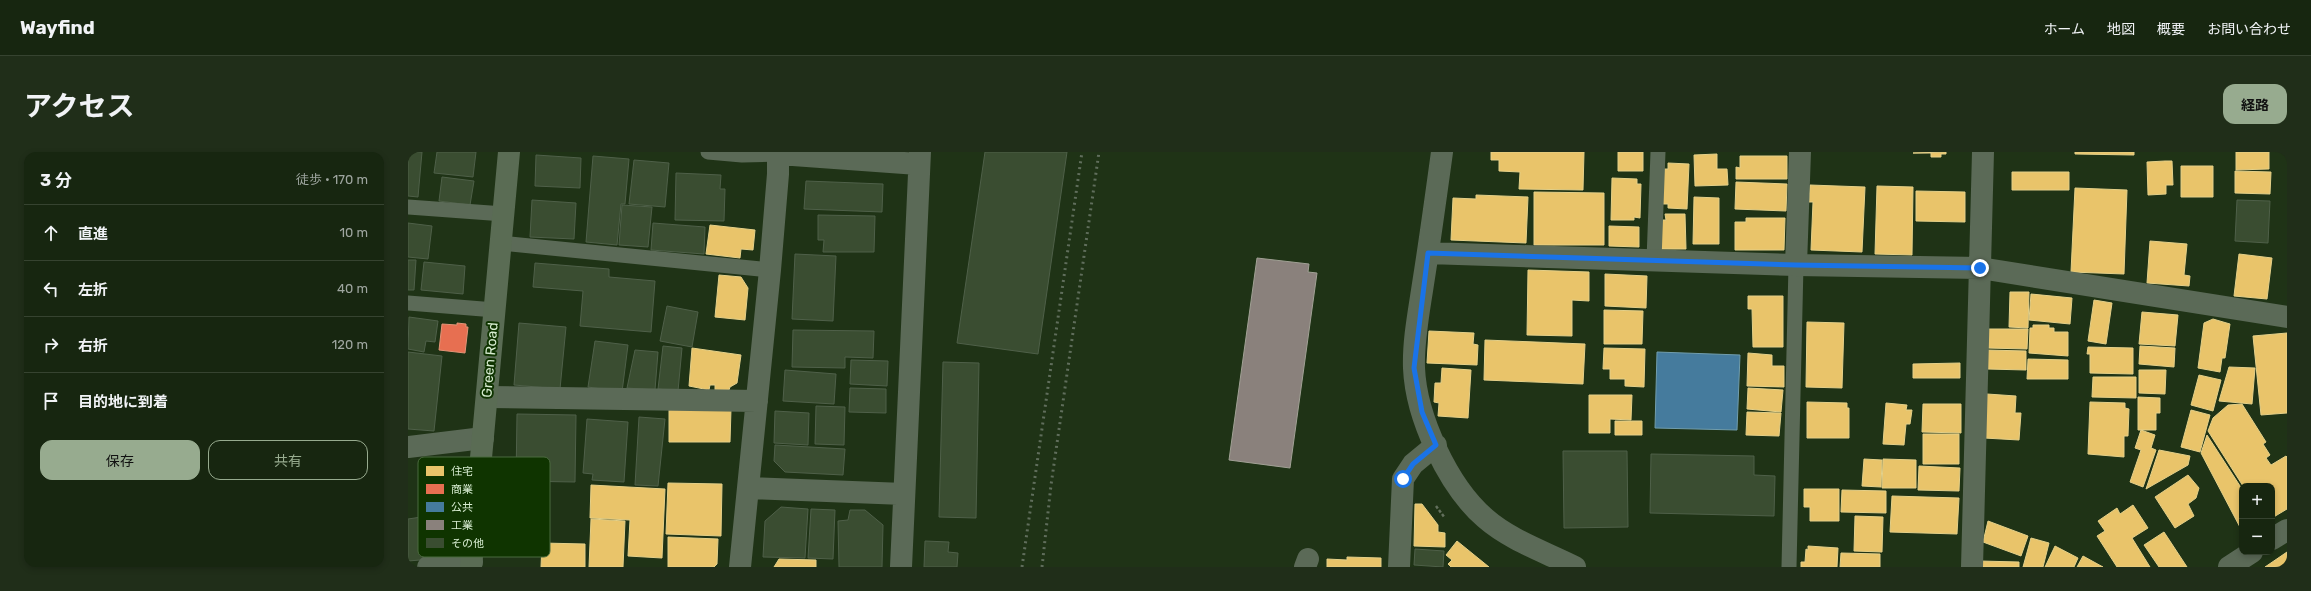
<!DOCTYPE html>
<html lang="ja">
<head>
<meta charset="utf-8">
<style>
	:root { --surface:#172610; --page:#202e19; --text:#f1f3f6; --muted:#9ea59f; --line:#364330; --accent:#97ab8f }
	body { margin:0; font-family:Rubik,"Noto Sans JP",sans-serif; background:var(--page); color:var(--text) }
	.controls { position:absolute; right:12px; bottom:12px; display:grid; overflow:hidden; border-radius:8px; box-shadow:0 2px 6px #0003 }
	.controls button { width:36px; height:36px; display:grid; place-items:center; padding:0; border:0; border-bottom:1px solid var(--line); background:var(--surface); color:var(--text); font:20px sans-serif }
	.stop { position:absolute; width:12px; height:12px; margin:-9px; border:3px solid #1a73e8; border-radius:50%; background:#fff }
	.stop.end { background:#1a73e8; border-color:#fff; box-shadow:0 1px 4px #0008 }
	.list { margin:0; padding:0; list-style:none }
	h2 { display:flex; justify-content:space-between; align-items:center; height:52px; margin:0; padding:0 16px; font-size:17px }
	h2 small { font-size:13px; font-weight:400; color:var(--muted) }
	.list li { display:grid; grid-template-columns:26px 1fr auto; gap:12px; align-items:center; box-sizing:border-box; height:56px; padding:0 16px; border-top:1px solid var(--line) }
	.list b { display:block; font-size:15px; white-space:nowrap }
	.list em { font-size:13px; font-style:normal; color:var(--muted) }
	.actions { display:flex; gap:8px; padding:12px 16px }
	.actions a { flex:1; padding:9px 0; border:1px solid var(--accent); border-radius:12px; text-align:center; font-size:14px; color:var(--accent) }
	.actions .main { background:var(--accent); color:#111 }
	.icon { flex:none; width:22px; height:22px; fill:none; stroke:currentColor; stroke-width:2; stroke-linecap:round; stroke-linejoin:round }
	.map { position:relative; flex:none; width:1879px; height:415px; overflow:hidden; border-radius:12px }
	header { display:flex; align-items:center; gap:24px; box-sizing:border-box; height:56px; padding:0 20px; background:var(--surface); border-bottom:1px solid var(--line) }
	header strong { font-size:19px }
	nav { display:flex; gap:22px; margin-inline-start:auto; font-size:14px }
	.intro { display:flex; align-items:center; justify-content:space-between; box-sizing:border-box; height:96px; padding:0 24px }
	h1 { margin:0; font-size:28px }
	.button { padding:10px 18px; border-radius:12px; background:var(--accent); color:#111; font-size:14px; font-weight:700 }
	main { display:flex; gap:24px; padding:0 24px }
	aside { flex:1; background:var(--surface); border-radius:12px; box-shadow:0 2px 6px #0003 }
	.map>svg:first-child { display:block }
	.homes { fill:#e9c46a; stroke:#e4d089 }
	.shops { fill:#e76f51; stroke:#e29477 }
	.public { fill:#457b9d; stroke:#719dac }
	.industry { fill:#8a817c; stroke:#a1a195 }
	.building { fill:#3a4d31; stroke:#4f6049 }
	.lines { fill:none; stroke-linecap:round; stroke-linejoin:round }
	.path { stroke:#63705d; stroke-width:2.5; stroke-dasharray:3 2; stroke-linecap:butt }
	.lane { stroke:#5b6a57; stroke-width:15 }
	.street { stroke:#5b6a57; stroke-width:22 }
	.secondary { stroke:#5a6c54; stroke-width:22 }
	.rail { stroke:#606e5c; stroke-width:3; stroke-dasharray:2 4; stroke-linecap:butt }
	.route { stroke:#1a73e8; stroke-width:5 }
	.labels { text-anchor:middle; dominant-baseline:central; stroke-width:4; stroke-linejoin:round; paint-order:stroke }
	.street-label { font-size:14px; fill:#d7ecd0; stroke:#0f3400 }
	.key { fill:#0f3400; stroke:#4b6b3e; stroke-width:1 }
	.key-label { font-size:11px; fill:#d7ecd0 }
</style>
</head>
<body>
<header>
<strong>Wayfind</strong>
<nav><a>ホーム</a><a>地図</a><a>概要</a><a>お問い合わせ</a></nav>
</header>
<div class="intro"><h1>アクセス</h1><a class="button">経路</a></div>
<main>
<aside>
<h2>3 分<small>徒歩 · 170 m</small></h2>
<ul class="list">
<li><svg class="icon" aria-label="ahead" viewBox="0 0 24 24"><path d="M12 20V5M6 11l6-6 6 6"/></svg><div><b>直進</b></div><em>10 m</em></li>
<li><svg class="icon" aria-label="left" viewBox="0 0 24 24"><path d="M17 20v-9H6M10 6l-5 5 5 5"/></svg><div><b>左折</b></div><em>40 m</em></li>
<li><svg class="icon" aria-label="right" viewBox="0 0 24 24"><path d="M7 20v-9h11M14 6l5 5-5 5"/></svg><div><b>右折</b></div><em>120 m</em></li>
<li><svg class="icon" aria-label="arrive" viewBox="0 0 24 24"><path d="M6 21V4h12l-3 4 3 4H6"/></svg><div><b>目的地に到着</b></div></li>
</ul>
<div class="actions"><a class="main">保存</a><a>共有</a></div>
</aside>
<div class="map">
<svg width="1879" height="415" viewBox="0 0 1879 415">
	<rect width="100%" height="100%" fill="#1f3316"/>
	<path class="homes" d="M 1083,0 L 1176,0 L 1175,38 L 1111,37 L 1112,20 L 1091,19 L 1091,8 L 1083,8 Z
		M 1210,0 L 1235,0 L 1235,19 L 1210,19 Z
		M 1538,0 L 1538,2 L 1533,2 L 1533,5 L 1523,5 L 1523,1 L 1505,1 Z
		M 1667,0 L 1726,0 L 1726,3 L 1667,2 Z
		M 1828,0 L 1861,0 L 1861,17 L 1828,18 Z
		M 1309,2 L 1309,17 L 1319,17 L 1320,33 L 1287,34 L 1286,3 Z
		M 1332,4 L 1379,4 L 1379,27 L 1328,27 L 1328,15 L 1332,16 Z
		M 1757,9 L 1764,9 L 1765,33 L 1758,33 L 1758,42 L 1740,43 L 1739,10 Z
		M 1260,11 L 1281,12 L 1279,57 L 1260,56 L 1260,52 L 1252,52 L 1254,17 L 1260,17 Z
		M 1773,14 L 1805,14 L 1805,45 L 1773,45 Z
		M 1827,19 L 1863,20 L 1862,42 L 1827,41 Z
		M 1604,20 L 1661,20 L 1661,38 L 1604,38 Z
		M 1204,26 L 1229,27 L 1229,32 L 1233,32 L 1232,66 L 1226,65 L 1226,68 L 1203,68 Z
		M 1328,30 L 1379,32 L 1378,59 L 1327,57 Z
		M 1402,33 L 1457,35 L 1454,100 L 1403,98 L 1405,50 L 1401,50 Z
		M 1469,34 L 1505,35 L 1504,103 L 1467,102 Z
		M 1667,36 L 1719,38 L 1716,122 L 1663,120 Z
		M 1508,39 L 1557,40 L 1557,70 L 1508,69 Z
		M 1126,40 L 1196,41 L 1196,93 L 1126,93 Z
		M 1068,43 L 1120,45 L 1118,91 L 1043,88 L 1045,46 L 1068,47 Z
		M 1286,45 L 1311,46 L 1311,92 L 1285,92 Z
		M 1257,62 L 1277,62 L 1278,97 L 1249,97 L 1250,68 L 1258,68 Z
		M 1338,66 L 1377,66 L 1376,98 L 1327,98 L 1327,70 L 1338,70 Z
		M 302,73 L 347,78 L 345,98 L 333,97 L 332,106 L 298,102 Z
		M 1201,74 L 1231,75 L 1231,95 L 1201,94 Z
		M 1742,89 L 1779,92 L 1776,123 L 1782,124 L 1781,134 L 1739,131 Z
		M 1831,102 L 1864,106 L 1859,147 L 1826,144 Z
		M 1120,118 L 1181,120 L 1181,149 L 1164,148 L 1164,184 L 1119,183 Z
		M 1197,122 L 1239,124 L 1238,156 L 1197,154 Z
		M 311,123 L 333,125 L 340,136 L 337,168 L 307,165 Z
		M 1602,140 L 1621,140 L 1620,176 L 1601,175 Z
		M 1623,142 L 1664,146 L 1662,172 L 1621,168 Z
		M 1340,144 L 1375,144 L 1375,195 L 1345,195 L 1344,157 L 1340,157 Z
		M 1686,148 L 1704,151 L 1698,192 L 1680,189 Z
		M 1196,158 L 1235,159 L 1234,192 L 1196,192 Z
		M 1734,160 L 1770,163 L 1767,194 L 1731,192 Z
		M 1805,167 L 1822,172 L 1817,206 L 1814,206 L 1812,220 L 1790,216 L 1796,171 Z
		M 1399,170 L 1436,171 L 1434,236 L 1398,235 Z
		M 1625,173 L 1641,173 L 1641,176 L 1646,176 L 1646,180 L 1660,180 L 1660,204 L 1621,201 L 1622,176 L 1625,176 Z
		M 1579,177 L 1620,177 L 1619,197 L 1579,196 Z
		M 1021,179 L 1066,181 L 1065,192 L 1070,193 L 1069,213 L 1019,211 Z
		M 1879,181 L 1879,261 L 1853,263 L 1845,184 Z
		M 1077,188 L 1177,192 L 1175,232 L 1076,228 Z
		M 1732,194 L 1767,196 L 1766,215 L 1731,212 Z
		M 1680,195 L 1725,196 L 1725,222 L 1682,221 L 1682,202 L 1679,202 Z
		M 284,196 L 333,203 L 329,231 L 322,235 L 321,238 L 307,238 L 307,233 L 302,233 L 301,238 L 281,234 Z
		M 1196,196 L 1237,197 L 1236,235 L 1217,234 L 1217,227 L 1202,227 L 1202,217 L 1195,217 Z
		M 1579,198 L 1618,199 L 1618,218 L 1579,217 Z
		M 1340,201 L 1364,203 L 1364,214 L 1376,214 L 1376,235 L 1339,234 Z
		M 1620,207 L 1660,208 L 1660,227 L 1619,227 Z
		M 1552,211 L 1552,226 L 1505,226 L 1505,212 Z
		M 1821,215 L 1847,216 L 1844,252 L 1811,249 Z
		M 1034,216 L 1063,218 L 1060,266 L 1030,264 L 1031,251 L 1026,250 L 1027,231 L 1033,231 Z
		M 1731,218 L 1758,218 L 1757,242 L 1731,241 Z
		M 1791,223 L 1813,228 L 1805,259 L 1783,253 Z
		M 1685,225 L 1728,225 L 1728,246 L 1684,245 Z
		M 1340,236 L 1375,238 L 1373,260 L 1339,257 Z
		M 1579,242 L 1608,244 L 1607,261 L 1613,261 L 1611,288 L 1576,286 Z
		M 1181,243 L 1224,243 L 1223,268 L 1202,267 L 1202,281 L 1181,281 Z
		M 1730,245 L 1752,246 L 1752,261 L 1748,261 L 1748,278 L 1730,278 Z
		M 1399,250 L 1439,251 L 1439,256 L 1441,256 L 1441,286 L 1399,286 Z
		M 1682,250 L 1717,251 L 1717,256 L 1721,257 L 1720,284 L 1716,284 L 1716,305 L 1680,302 Z
		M 1478,251 L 1499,253 L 1498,258 L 1504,258 L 1502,272 L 1498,272 L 1496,293 L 1475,292 Z
		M 1515,252 L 1553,252 L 1553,281 L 1514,280 Z
		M 1834,252 L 1858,290 L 1855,292 L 1862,303 L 1858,306 L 1863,313 L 1878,304 L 1879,305 L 1879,357 L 1864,366 L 1864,334 L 1835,334 L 1800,279 L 1805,266 L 1820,253 Z
		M 261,257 L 323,257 L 322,290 L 261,290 Z
		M 1783,258 L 1802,263 L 1792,300 L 1773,295 Z
		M 1339,260 L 1373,261 L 1371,284 L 1338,283 Z
		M 1207,269 L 1234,269 L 1234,283 L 1207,283 Z
		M 1733,278 L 1747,283 L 1743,296 L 1748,298 L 1735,335 L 1722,330 L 1733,298 L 1727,296 Z
		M 1515,282 L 1551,282 L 1551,312 L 1515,312 Z
		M 1799,283 L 1834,337 L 1834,379 L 1793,301 Z
		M 1751,298 L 1782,304 L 1780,313 L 1738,337 Z
		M 1456,307 L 1474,308 L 1473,335 L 1454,334 Z
		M 1475,307 L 1508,308 L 1508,336 L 1474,336 Z
		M 1511,314 L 1552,316 L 1551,339 L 1510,338 Z
		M 1780,323 L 1791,336 L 1788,346 L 1780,352 L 1786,364 L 1767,376 L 1747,345 Z
		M 260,331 L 314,332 L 313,384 L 258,382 Z
		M 183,333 L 257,337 L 254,406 L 220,404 L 222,368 L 182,366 Z
		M 1396,337 L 1431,337 L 1431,369 L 1402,369 L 1402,355 L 1396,355 Z
		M 1434,338 L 1478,339 L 1478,361 L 1433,360 Z
		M 1484,344 L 1551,346 L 1549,382 L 1482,380 Z
		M 1007,352 L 1014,352 L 1030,373 L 1030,380 L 1037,381 L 1037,395 L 1006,394 Z
		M 1725,353 L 1740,376 L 1724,386 L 1742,415 L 1709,415 L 1689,384 L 1697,379 L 1690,369 L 1709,356 L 1712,362 Z
		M 1447,364 L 1475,365 L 1474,400 L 1446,399 Z
		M 183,367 L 217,369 L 215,415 L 181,415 Z
		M 1580,369 L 1620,384 L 1613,404 L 1575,390 Z
		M 1756,380 L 1779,415 L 1751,415 L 1736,393 Z
		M 260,385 L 310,387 L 309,412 L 306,415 L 260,415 Z
		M 1623,386 L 1641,391 L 1635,415 L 1615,415 Z
		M 1049,389 L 1081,415 L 1043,415 L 1040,412 L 1044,408 L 1038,403 Z
		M 134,391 L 177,392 L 177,415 L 133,415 Z
		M 1400,394 L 1430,396 L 1429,415 L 1393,415 L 1393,410 L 1397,410 L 1398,397 L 1400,398 Z
		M 1647,394 L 1670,406 L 1666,415 L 1637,415 Z
		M 1879,400 L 1879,415 L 1857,415 Z
		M 1433,401 L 1472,402 L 1472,415 L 1432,415 Z
		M 1675,404 L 1695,415 L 1669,415 Z
		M 939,405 L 973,406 L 973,415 L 919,415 L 919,407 L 939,408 Z
		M 371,407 L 408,408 L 408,415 L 366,415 Z
		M 1572,409 L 1611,410 L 1611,415 L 1572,415 Z"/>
	<path class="shops" d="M 49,171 L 58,172 L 58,175 L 60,175 L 57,201 L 31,198 L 34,172 L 49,173 Z"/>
	<path class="public" d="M 1249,200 L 1332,203 L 1329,278 L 1247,276 Z"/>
	<path class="industry" d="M 849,106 L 901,112 L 900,120 L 909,121 L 882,316 L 821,308 Z"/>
	<path class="building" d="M 0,0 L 14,0 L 10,45 L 0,44 Z
		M 29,0 L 68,0 L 65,25 L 26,21 Z
		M 577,0 L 659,0 L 630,202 L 549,191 Z
		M 128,3 L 173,6 L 172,36 L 127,34 Z
		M 185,4 L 221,7 L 217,52 L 213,52 L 209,93 L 178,90 Z
		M 226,8 L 261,11 L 257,55 L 221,52 Z
		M 268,21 L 313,23 L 312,37 L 317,37 L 316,69 L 267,68 Z
		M 34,25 L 66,29 L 62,53 L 31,49 Z
		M 398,29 L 475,32 L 474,60 L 396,57 Z
		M 124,48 L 168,51 L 166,87 L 122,85 Z
		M 1829,48 L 1862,49 L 1860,91 L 1827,89 Z
		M 214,53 L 244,55 L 240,95 L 211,93 Z
		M 410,63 L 467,64 L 466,100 L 415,100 L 416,88 L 410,88 Z
		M 0,71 L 24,74 L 20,107 L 0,105 Z
		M 245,71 L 297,75 L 296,102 L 243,98 Z
		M 387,102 L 428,104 L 425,169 L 384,167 Z
		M 0,108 L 8,108 L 6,138 L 0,138 Z
		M 16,110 L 57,114 L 55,142 L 13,138 Z
		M 127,111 L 201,117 L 201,125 L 247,129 L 243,180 L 172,174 L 175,139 L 125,135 Z
		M 259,154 L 290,160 L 284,195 L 252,189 Z
		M 1,165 L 30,169 L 27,190 L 18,189 L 16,200 L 0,197 Z
		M 111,171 L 158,175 L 152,237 L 106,233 Z
		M 385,178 L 466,179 L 465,206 L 437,205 L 437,216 L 384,215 Z
		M 187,189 L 220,193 L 214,240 L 180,235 Z
		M 255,194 L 274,196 L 270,239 L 250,237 Z
		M 227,198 L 250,200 L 247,238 L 219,236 Z
		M 0,200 L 34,204 L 26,279 L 0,277 Z
		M 443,208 L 480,209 L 479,234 L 442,232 Z
		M 535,210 L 571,211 L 568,366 L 531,365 Z
		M 377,218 L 428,222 L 426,252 L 375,249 Z
		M 442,236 L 478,237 L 478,261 L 441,260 Z
		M 408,254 L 437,255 L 436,293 L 407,292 Z
		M 367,259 L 401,261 L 400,293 L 366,291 Z
		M 109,262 L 168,263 L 167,330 L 108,329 Z
		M 231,265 L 257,267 L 250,334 L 227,333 Z
		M 179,267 L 220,270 L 216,330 L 184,328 L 185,322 L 175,321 Z
		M 367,293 L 437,297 L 435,323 L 377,320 L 366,309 Z
		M 1155,299 L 1219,299 L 1220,375 L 1156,376 Z
		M 1243,302 L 1346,304 L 1346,323 L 1367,324 L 1366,364 L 1242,361 Z
		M 24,317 L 39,319 L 45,325 L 38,397 L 24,407 L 0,409 L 0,367 L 20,364 Z
		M 373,355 L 400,357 L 397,406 L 355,405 L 357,369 Z
		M 403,357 L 427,358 L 425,407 L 400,406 Z
		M 442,358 L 457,358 L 475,373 L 474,415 L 431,415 L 430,369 L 440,368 Z
		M 517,389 L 541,390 L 540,400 L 550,401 L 549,415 L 516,415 Z
		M 1007,397 L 1036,399 L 1035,415 L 1006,413 Z"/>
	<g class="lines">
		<path class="path" d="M 1028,354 L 1037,366"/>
		<path class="lane" d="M 300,0 L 334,3 L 371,2
			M 0,55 L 96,62
			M 93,91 L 362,118
			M 1246,108 L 1250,0
			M 0,151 L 87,158
			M 1381,415 L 1388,113"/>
		<path class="street" d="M 1034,0 C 1028,44 1022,88 1015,132 C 1011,159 1005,189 1006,216 C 1008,265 1040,334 1077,366 C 1102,388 1137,400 1167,415
			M 371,2 L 510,12
			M 1020,101 L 1388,113 L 1572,116 L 1879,165
			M 1388,113 L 1392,0
			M 79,245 L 349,249
			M 0,295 L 75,286
			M 340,336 L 496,342
			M 1864,387 L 1879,378
			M 20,415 L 64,410
			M 332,415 L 362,118 L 370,22 L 370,0
			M 493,415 L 512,0
			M 897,415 L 900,407
			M 991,415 L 995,327 L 1005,312 L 1028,293
			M 1564,415 L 1575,0
			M 1821,415 L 1844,400"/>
		<path class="secondary" d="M 63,415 L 101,0"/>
		<path class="rail" d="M 614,415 L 674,0
			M 634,415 L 643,333 L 691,0"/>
	</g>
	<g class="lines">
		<path class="route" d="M 995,327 L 1005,312 L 1028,293 L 1014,260 L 1006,216 L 1020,101 L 1388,113 L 1572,116"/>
	</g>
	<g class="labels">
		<g class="street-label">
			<text transform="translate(82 208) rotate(-85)">Green Road</text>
		</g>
	</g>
	<rect x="10" y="305" width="132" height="100" rx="6" class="key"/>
	<rect x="18" y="314" width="18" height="10" fill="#e9c46a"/>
	<rect x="18" y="332" width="18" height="10" fill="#e76f51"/>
	<rect x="18" y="350" width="18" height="10" fill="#457b9d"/>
	<rect x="18" y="368" width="18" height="10" fill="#8a817c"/>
	<rect x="18" y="386" width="18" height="10" fill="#3a4d31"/>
	<g class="key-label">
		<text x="43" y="323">住宅</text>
		<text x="43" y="341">商業</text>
		<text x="43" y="359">公共</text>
		<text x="43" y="377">工業</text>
		<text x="43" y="395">その他</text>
	</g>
</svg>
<div class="controls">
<button>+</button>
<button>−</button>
</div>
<div class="stop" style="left:995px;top:327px"></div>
<div class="stop end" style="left:1572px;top:116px"></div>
</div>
</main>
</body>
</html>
